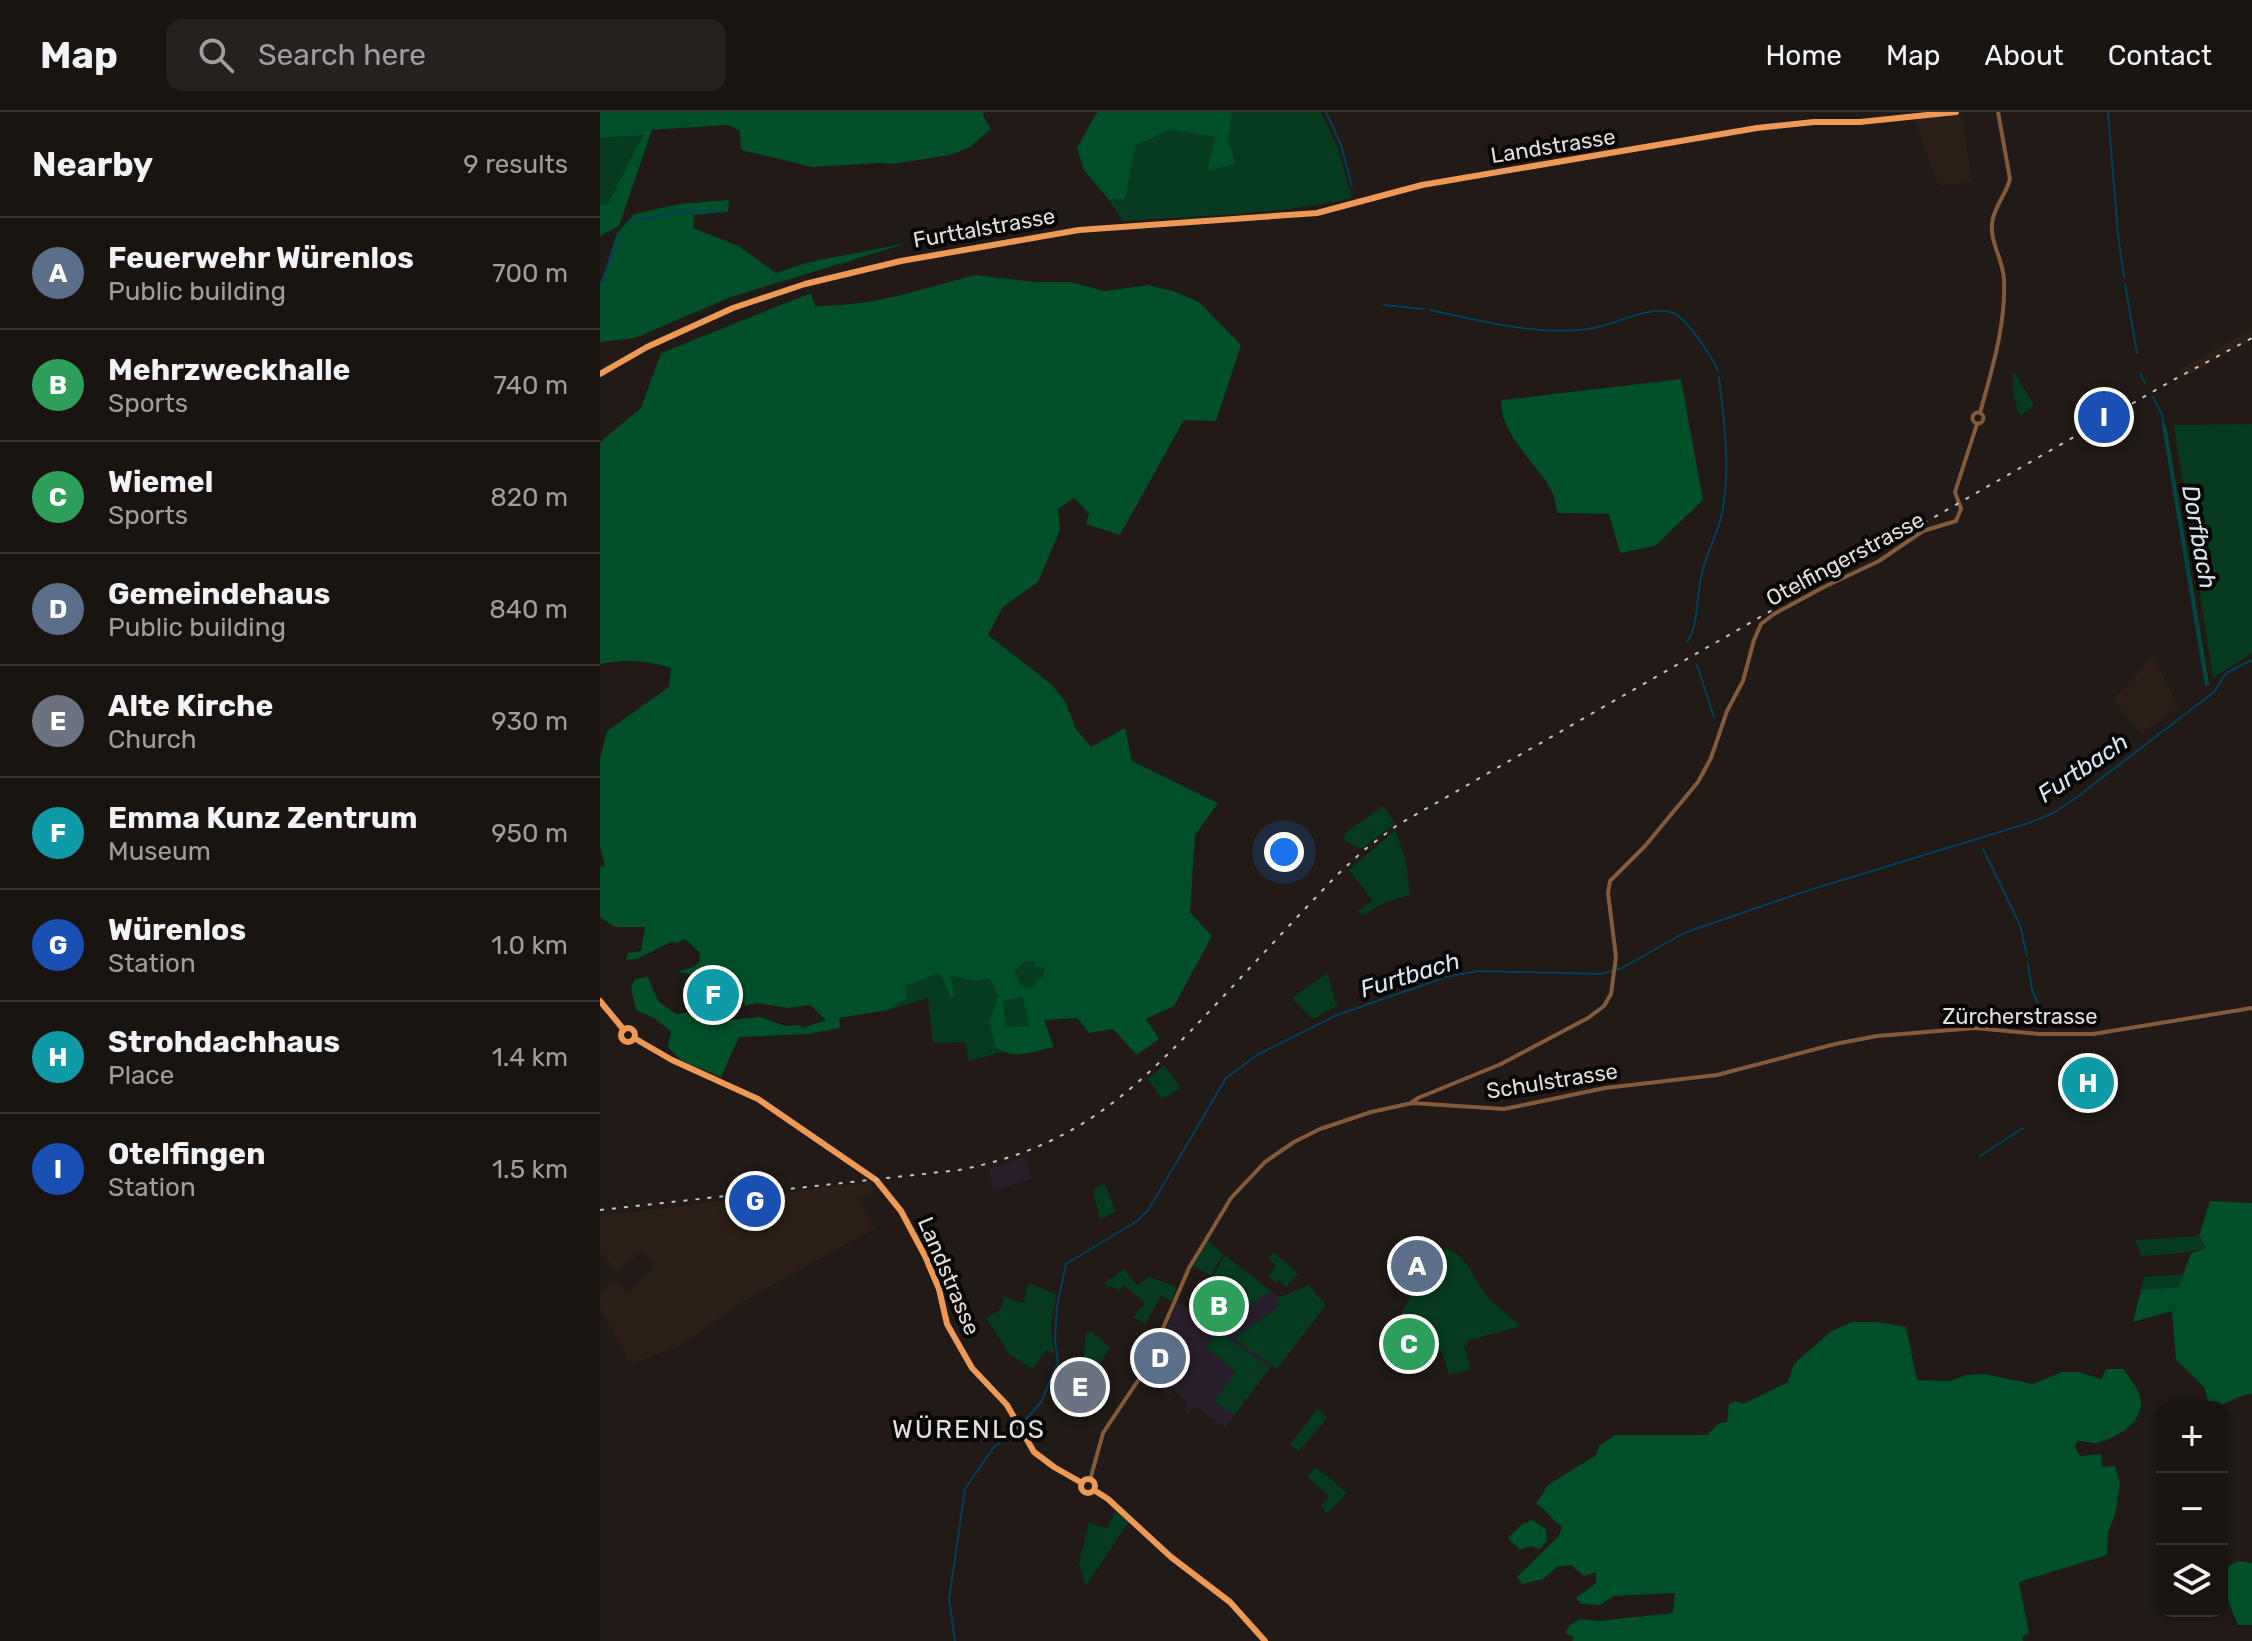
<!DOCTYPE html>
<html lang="en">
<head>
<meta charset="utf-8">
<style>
	:root { --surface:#191410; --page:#26211e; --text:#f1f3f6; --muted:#9f9e9f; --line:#373330; --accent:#b45309 }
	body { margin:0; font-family:Rubik,sans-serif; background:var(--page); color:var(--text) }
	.controls { position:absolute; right:24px; bottom:24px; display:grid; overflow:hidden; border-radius:16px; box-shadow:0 2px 6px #0004 }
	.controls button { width:72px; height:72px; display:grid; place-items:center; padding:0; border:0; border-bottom:2px solid var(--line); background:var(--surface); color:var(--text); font:40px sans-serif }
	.you { position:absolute; left:684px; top:740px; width:28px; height:28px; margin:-20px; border:6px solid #fff; border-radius:50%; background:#1a73e8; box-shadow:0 0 0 12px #1a73e833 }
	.badge { display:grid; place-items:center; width:52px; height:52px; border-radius:50%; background:var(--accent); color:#fff; font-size:26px; font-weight:700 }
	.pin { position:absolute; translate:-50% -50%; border:4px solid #fff; box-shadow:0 2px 8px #0006 }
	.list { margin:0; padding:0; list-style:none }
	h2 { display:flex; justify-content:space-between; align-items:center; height:104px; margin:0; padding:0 32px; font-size:34px }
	h2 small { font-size:26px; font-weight:400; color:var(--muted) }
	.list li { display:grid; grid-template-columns:52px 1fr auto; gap:24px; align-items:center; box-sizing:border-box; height:112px; padding:0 32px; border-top:2px solid var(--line) }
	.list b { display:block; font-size:30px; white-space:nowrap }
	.list p { margin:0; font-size:26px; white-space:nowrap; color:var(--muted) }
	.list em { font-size:26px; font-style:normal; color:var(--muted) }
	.icon { flex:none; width:44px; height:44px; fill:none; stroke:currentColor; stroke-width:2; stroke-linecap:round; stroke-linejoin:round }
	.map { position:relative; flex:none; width:1652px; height:1529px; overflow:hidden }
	header { display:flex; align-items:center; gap:48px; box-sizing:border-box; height:112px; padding:0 40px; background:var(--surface); border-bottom:2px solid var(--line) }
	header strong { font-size:38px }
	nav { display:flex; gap:44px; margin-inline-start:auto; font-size:28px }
	.search { width:560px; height:72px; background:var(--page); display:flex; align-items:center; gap:20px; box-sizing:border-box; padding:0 28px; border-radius:16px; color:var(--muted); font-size:30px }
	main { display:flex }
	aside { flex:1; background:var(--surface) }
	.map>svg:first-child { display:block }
	.built { fill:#2c1f18 }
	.education { fill:#291e2c }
	.green { fill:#063b1f }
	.forest { fill:#004f29; fill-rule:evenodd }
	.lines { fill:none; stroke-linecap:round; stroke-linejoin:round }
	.stream { stroke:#02405d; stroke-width:2 }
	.minor { stroke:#835b3c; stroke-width:4 }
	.major { stroke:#ee9a56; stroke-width:6 }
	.rail { stroke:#c9c4c1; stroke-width:2; stroke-dasharray:4 8; stroke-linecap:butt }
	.labels { text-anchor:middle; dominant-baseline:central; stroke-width:8; stroke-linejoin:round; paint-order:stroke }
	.street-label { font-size:22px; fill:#e3dedb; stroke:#080605 }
	.water-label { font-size:24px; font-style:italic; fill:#d5e6f2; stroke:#080605 }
	.quarter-label { font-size:26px; letter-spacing:2px; fill:#e3dedb; stroke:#080605 }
</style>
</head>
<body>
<header>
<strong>Map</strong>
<div class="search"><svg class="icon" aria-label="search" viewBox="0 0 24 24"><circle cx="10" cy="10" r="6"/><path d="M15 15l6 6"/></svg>Search here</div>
<nav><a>Home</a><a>Map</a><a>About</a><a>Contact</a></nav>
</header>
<main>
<aside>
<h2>Nearby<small>9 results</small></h2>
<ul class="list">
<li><span class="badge" style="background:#5c6f8a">A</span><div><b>Feuerwehr Würenlos</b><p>Public building</p></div><em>700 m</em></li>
<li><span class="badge" style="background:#2e9e5b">B</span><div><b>Mehrzweckhalle</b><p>Sports</p></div><em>740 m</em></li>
<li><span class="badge" style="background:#2e9e5b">C</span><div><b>Wiemel</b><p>Sports</p></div><em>820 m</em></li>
<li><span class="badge" style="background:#5c6f8a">D</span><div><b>Gemeindehaus</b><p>Public building</p></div><em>840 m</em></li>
<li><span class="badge" style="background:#6b7280">E</span><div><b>Alte Kirche</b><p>Church</p></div><em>930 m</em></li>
<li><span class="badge" style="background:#0f9aa8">F</span><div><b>Emma Kunz Zentrum</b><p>Museum</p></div><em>950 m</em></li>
<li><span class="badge" style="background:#1a4fb4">G</span><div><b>Würenlos</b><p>Station</p></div><em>1.0 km</em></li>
<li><span class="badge" style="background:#0f9aa8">H</span><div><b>Strohdachhaus</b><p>Place</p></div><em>1.4 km</em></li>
<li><span class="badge" style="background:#1a4fb4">I</span><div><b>Otelfingen</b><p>Station</p></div><em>1.5 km</em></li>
</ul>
</aside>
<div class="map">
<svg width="1652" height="1529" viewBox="0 0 1652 1529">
	<rect width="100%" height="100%" fill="#211a16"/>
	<path class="built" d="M 1362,2 L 1372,70 L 1339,74 L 1314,8 Z
		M 1652,217 L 1652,228 L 1583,266 L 1579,259 L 1586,254 Z
		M 1553,544 L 1578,595 L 1541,622 L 1513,588 Z
		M 271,1070 L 273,1083 L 257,1085 L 275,1116 L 142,1190 L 80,1234 L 31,1252 L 0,1197 L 0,1182 L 13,1167 L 29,1181 L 55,1155 L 41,1139 L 17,1160 L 0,1140 L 0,1104 Z"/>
	<path class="education" d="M 425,1045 L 432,1066 L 393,1080 L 389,1057 Z
		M 625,1143 L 679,1185 L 709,1173 L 726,1193 L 677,1257 L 672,1254 L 625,1316 L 595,1294 L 588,1301 L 584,1297 L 588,1291 L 574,1277 L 569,1283 L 555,1272 L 572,1229 L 563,1225 L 577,1191 L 592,1198 L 604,1182 Z"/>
	<path class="green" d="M 632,0 L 721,0 L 738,36 L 752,86 C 677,103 599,104 523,109 L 509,88 L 525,87 L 536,33 L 571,18 L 615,25 L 607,58 L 636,52 L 628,26 Z
		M 44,22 L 7,93 L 0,93 L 0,26 Z
		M 1413,258 L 1434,293 L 1422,303 L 1419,302 L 1413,280 Z
		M 1652,312 L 1652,541 L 1613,566 L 1574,313 Z
		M 784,694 L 795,712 L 761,737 L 743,728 L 746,720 Z
		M 795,718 L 806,749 L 810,783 L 786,790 L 763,803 L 757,799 L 773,789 L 749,758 Z
		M 435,849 L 445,856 L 442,865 L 431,878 L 420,872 L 415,859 L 423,850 Z
		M 340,861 L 355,884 L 349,864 L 376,869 L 390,867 L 398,884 L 389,910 L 396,936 L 403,940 L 369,949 L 365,930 L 333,931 L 328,886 L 288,898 L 305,887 L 305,874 Z
		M 727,861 L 737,894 L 713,907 L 692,886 Z
		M 422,885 L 431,914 L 406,916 L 403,889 Z
		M 564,953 L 581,976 L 562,987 L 548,967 Z
		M 504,1071 L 516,1100 L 500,1107 L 493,1078 Z
		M 1598,1124 L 1606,1136 L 1582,1141 L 1541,1144 L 1536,1128 Z
		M 608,1129 L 623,1142 L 611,1164 L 593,1154 Z
		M 848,1137 C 868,1145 874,1167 886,1183 C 896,1195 910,1204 921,1214 L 867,1229 L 867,1233 L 864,1234 L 871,1257 L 849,1263 L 842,1240 L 827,1244 L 829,1241 L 825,1238 L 827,1234 L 807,1224 L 809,1217 L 797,1210 L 833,1142 Z
		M 674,1140 L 698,1162 L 686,1175 L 679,1168 L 676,1171 L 668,1164 L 676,1154 L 669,1146 Z
		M 625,1143 L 671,1179 L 650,1193 L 634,1181 L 630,1182 L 610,1170 Z
		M 524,1157 L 537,1173 L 550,1165 L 577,1175 L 572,1189 L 561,1184 L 545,1212 L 533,1205 L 545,1191 L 524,1173 L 520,1178 L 504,1172 Z
		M 1584,1162 L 1579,1175 L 1541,1178 L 1544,1165 Z
		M 428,1171 L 456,1182 L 451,1212 L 454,1243 L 447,1238 L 432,1257 L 409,1242 L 386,1206 L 401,1197 L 404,1185 L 424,1191 Z
		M 709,1173 L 726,1193 L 677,1257 L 634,1226 L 676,1197 L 679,1192 L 676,1187 Z
		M 618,1219 L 670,1256 L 634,1303 L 614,1289 L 636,1260 L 606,1235 Z
		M 493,1220 L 510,1236 L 490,1265 L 479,1260 L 483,1252 L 486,1221 Z
		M 718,1296 L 727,1306 L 699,1339 L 690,1332 Z
		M 716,1355 L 747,1381 L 727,1401 L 721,1394 L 729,1384 L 707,1365 Z
		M 517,1398 L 529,1410 L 486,1474 L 479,1452 L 489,1411 L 507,1416 Z"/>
	<path class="forest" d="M 0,0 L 384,0 L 383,4 L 391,17 L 370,35 L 350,43 L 293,52 L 280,51 L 212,55 L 141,38 L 140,19 L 127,13 L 52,18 L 19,114 L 0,124 L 0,93 L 7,93 L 43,23 L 0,26 Z
		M 497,0 L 632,0 L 628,26 L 636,52 L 607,59 L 615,25 L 571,18 L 536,33 L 525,87 L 509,88 L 484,58 L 477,36 Z
		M 129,88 L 128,100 L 94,103 L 93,116 L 139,134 L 176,161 L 209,150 L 308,131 L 131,185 L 35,226 L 0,230 L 0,174 L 17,121 L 34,102 L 79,92 Z
		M 375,163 L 434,170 L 470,170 L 505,179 L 548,173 L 573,179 L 599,190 L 641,233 L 616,309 L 584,308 L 520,423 L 486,412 L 489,401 L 474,386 L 458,397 L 460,418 L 438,470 L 403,495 L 388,523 L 451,572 L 465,589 L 476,617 L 491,635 L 525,616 L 532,649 L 618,691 L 595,723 L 590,800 L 612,824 L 574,894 L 546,907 L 559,927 L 537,943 L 513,917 L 489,921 L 477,906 L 444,908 L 454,935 C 431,940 417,948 396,936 L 389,910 L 398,884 L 390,867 L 376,869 L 350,864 L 355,884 L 351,886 L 340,861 L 306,874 L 306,887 L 288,898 L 239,906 L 240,916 L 209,922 L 139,925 L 121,965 L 82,949 L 68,935 L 71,919 L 55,907 L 36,898 L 31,876 L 35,867 L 48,865 L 58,889 L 76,902 L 94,900 L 129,908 L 160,905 L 185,914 L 199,913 L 203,916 L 226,908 L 210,893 L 187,896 L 157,891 L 145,894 L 142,885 C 116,881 108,862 81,861 L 79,859 L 93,855 L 100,849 L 99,840 L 85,827 L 78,831 L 71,830 L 37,847 L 26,848 L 28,841 L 41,839 L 45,815 L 15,815 L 0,805 L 0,755 L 5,754 L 0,734 L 0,647 L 7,619 L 69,575 L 71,556 C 47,548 24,547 0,552 L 0,330 L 41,296 L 61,241 L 211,181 L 215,194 C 271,195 322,177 375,163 ZM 434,849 L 435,854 L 445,856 L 442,865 L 430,877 L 420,872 L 415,859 L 423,850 ZM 422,885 L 430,914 L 406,915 L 403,889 Z
		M 1081,267 L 1103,388 L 1055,434 L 1020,441 L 1009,402 L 958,401 C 956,395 955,388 953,382 C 941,355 896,319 902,288 Z
		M 1562,313 L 1566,313 L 1609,572 L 1605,574 Z
		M 1610,1089 L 1652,1091 L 1652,1282 C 1636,1283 1625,1295 1610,1295 L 1604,1275 L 1576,1248 L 1572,1199 L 1533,1210 L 1541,1178 L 1579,1175 L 1591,1141 L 1606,1136 L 1599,1124 Z
		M 1252,1210 L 1277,1210 L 1306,1215 L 1317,1268 L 1350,1269 L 1366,1263 L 1385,1262 L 1433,1272 L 1462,1260 L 1479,1260 L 1501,1267 L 1506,1257 L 1523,1257 C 1529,1265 1537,1275 1540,1284 C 1547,1309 1517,1326 1497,1331 C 1491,1332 1485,1329 1478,1329 L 1475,1334 L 1480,1344 L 1501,1342 L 1502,1355 L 1515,1354 L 1520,1371 L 1515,1403 L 1508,1420 L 1507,1443 L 1419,1470 L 1429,1521 L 1422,1525 L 1423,1529 L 972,1529 L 974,1525 L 965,1521 L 970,1513 L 980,1507 L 998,1509 L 1073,1501 L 1075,1481 L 1014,1484 L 1000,1493 L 981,1492 L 976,1486 L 996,1471 L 996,1460 L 984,1464 L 971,1453 L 957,1455 L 943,1467 L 922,1472 L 917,1465 L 959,1424 L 962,1414 C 951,1409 948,1398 936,1392 L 948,1373 L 996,1343 L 999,1334 L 1015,1323 L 1107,1323 L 1119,1311 L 1127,1310 L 1129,1292 L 1136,1289 L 1143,1292 L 1188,1270 L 1194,1252 L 1230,1220 Z
		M 932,1408 L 946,1417 L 947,1429 L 940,1437 L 931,1434 L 920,1438 L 908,1426 L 922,1412 Z
		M 1638,1449 L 1652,1451 L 1652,1513 L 1638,1513 L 1622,1474 L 1622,1457 Z"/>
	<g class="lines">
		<path class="stream" d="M 726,0 L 741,33 L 752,74
			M 1508,0 L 1518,123 L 1524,165
			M 31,109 L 79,100 L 121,99
			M 1525,172 L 1537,241
			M 0,174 L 21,121
			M 784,193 L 824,197
			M 830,198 C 883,209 935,224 989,217 C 1012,214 1051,192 1073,201 C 1087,207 1112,244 1118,259
			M 1540,262 L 1545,271
			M 1553,285 L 1562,303 L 1605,567 L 1608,573
			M 1087,530 C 1099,512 1096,487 1101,465 C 1105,443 1118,423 1122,401 C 1131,356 1124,310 1119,265
			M 1097,553 L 1114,605
			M 1383,737 L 1420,813 L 1427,844
			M 1428,852 L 1432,878 L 1443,903 L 1444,914
			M 1380,1044 L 1423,1016
			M 422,1312 L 441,1290 L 458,1250 L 455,1228 L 457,1194 L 466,1152 L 537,1109 L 549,1097 L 626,966 L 657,943 L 737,903 L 846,865 L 878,859 L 1001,862 L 1022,856 L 1084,821 L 1203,780 L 1429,711 L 1453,701 L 1473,688 L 1614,580 L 1626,561 L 1652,548
			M 355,1529 L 349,1487 L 365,1377 L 393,1336 L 417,1316"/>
		<path class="minor" d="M1372.5 306a5.5 5.5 0 1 1 11 0a5.5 5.5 0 1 1-11 0Z
			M 1380,301 C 1392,257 1406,213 1404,167 C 1403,148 1390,130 1392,112 C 1393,96 1406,83 1410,67 L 1398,0
			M 812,990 L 818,986 L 901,952 L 988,906 L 1004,894 L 1011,882 L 1016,845 L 1008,781 L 1010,769 L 1045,734 L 1098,670 L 1111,646 L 1127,599 L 1143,569 L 1154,528 L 1161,512 L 1174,502 L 1224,475 L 1279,449 L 1323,419 L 1356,409 L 1361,397 L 1355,380 L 1377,312
			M 490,1368 L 503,1321 L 545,1258 L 589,1156 L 631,1086 L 665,1050 L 694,1030 L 720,1017 L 771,1000 L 812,991 L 904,997 L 1005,976 L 1117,963 L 1235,932 L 1277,924 L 1375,916 L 1439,922 L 1493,922 L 1652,896"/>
		<path class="major" d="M 0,262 L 47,235 L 133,196 L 205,172 L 301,149 L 479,118 L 717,101 L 822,73 L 1157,16 L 1214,10 L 1260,10 L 1356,0
			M 0,889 L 24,918
			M21 923a7 7 0 1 1 14 0a7 7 0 1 1-14 0Z
			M 34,926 L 72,948 L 158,987 L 276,1068 L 301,1099 L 325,1144 L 339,1177 L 347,1212 L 372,1256 L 407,1293 L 434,1340 L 454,1355 L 482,1371
			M481 1374a7 7 0 1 1 14 0a7 7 0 1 1-14 0Z
			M 494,1378 L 508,1387 L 571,1445 L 630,1490 L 665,1529"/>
		<path class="rail" d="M 0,1098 L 359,1058 C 482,1034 538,975 620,888 C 659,846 698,804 737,763 L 764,738 L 796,714 L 1575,267 L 1652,226"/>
	</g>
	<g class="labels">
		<g class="street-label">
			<text transform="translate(953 34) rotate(-9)">Landstrasse</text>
			<text transform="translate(384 116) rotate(-10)">Furttalstrasse</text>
			<text transform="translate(1245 447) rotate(-28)">Otelfingerstrasse</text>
			<text x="1420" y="904">Zürcherstrasse</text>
			<text transform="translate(952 969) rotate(-9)">Schulstrasse</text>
			<text transform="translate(349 1164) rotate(67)">Landstrasse</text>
		</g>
		<g class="water-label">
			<text transform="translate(1599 425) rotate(80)">Dorfbach</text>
			<text transform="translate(1483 656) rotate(-34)">Furtbach</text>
			<text transform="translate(810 863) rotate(-17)">Furtbach</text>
		</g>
		<g class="quarter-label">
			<text x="369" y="1317">WÜRENLOS</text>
		</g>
	</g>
</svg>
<div class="controls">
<button>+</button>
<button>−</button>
<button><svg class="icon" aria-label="layers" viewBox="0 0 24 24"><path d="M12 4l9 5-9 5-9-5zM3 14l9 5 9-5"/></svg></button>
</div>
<div class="you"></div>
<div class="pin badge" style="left:817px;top:1154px;background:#5c6f8a">A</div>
<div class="pin badge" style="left:619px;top:1194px;background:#2e9e5b">B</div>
<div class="pin badge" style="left:809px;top:1232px;background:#2e9e5b">C</div>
<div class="pin badge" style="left:560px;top:1246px;background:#5c6f8a">D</div>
<div class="pin badge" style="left:480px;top:1275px;background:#6b7280">E</div>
<div class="pin badge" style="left:113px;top:883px;background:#0f9aa8">F</div>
<div class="pin badge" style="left:155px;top:1089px;background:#1a4fb4">G</div>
<div class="pin badge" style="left:1488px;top:971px;background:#0f9aa8">H</div>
<div class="pin badge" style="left:1504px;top:305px;background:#1a4fb4">I</div>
</div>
</main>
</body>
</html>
